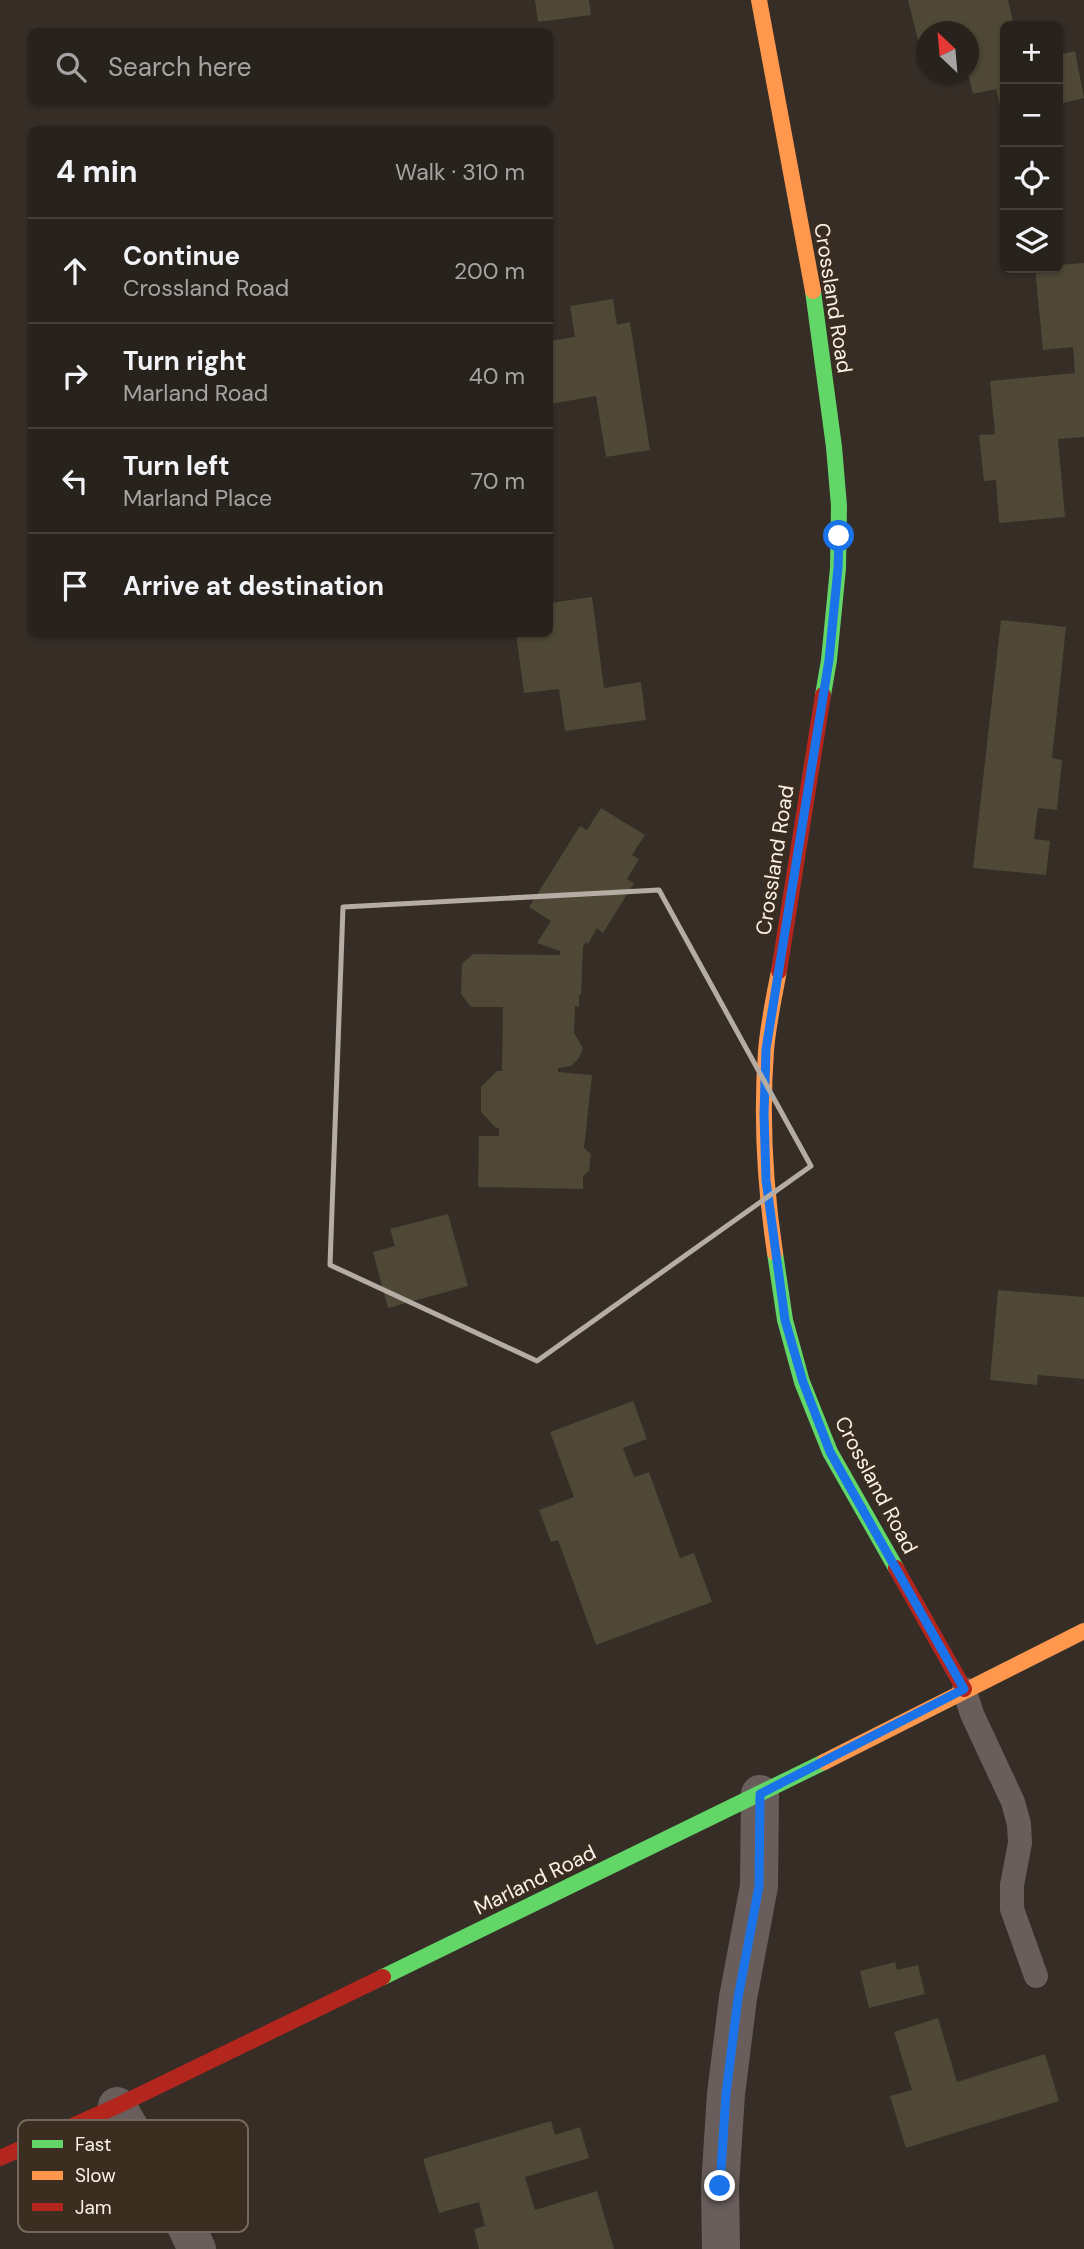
<!DOCTYPE html>
<html lang="en">
<head>
<meta charset="utf-8">
<style>
	:root { --surface:#28221c; --page:#302a25; --text:#f1f3f6; --muted:#a5a4a3; --line:#443f3b }
	body { margin:0; font-family:"DM Sans",sans-serif; background:var(--page); color:var(--text) }
	.controls { position:absolute; right:21px; top:21px; display:grid; overflow:hidden; border-radius:10px; box-shadow:0 2px 5px #0004 }
	.controls button { width:63px; height:63px; display:grid; place-items:center; padding:0; border:0; border-bottom:2px solid var(--line); background:var(--surface); color:var(--text); font:35px sans-serif }
	.compass { position:absolute; left:916px; top:21px; width:63px; height:63px; border-radius:50%; background:var(--surface); box-shadow:0 2px 5px #0004; rotate:334deg }
	.stop { position:absolute; width:21px; height:21px; margin:-16px; border:5px solid #1a73e8; border-radius:50%; background:#fff }
	.stop.end { background:#1a73e8; border-color:#fff; box-shadow:0 2px 7px #0008 }
	.list { margin:0; padding:0; list-style:none }
	h2 { display:flex; justify-content:space-between; align-items:center; height:91px; margin:0; padding:0 28px; font-size:30px }
	h2 small { font-size:23px; font-weight:400; color:var(--muted) }
	.list li { display:grid; grid-template-columns:46px 1fr auto; gap:21px; align-items:center; box-sizing:border-box; height:105px; padding:0 28px; border-top:2px solid var(--line) }
	.list b { display:block; font-size:26px; white-space:nowrap }
	.list p { margin:0; font-size:23px; white-space:nowrap; color:var(--muted) }
	.list em { font-size:23px; font-style:normal; color:var(--muted) }
	.icon { flex:none; width:38px; height:38px; fill:none; stroke:currentColor; stroke-width:2; stroke-linecap:round; stroke-linejoin:round }
	.map { position:relative; flex:none; width:1084px; height:2249px; overflow:hidden }
	.search { position:absolute; background:var(--surface); box-shadow:0 2px 5px #0004; left:28px; top:28px; width:525px; height:77px; display:flex; align-items:center; gap:18px; box-sizing:border-box; padding:0 24px; border-radius:10px; color:var(--muted); font-size:26px }
	.panel { position:absolute; background:var(--surface); box-shadow:0 2px 5px #0004; left:28px; top:126px; width:525px; height:511px; border-radius:10px }
	.map>svg:first-child { display:block }
	.building { fill:#4f4837 }
	.lines { fill:none; stroke-linecap:round; stroke-linejoin:round }
	.lane { stroke:#695e5c; stroke-width:24 }
	.street { stroke:#695e5c; stroke-width:38 }
	.fast { stroke:#63d668; stroke-width:16 }
	.slow { stroke:#ff974d; stroke-width:16 }
	.jam { stroke:#b3261e; stroke-width:16 }
	.route { stroke:#1a73e8; stroke-width:9 }
	.marked { fill:none; stroke:#b5aca4; stroke-width:5; stroke-linejoin:round }
	.labels { text-anchor:middle; dominant-baseline:central; stroke-width:6; stroke-linejoin:round; paint-order:stroke }
	.street-label { font-size:21px; fill:#faf1e8; stroke:#3b2d20 }
	.key { fill:#3b2d20; stroke:#74685c; stroke-width:2 }
	.key-label { font-size:19px; fill:#faf1e8 }
</style>
</head>
<body>
<div class="map">
<svg width="1084" height="2249" viewBox="0 0 1084 2249">
	<rect width="100%" height="100%" fill="#352d26"/>
	<path class="building" d="M 535,0 L 589,0 L 591,15 L 538,22 Z
		M 908,0 L 1008,0 L 1014,26 L 1005,26 L 1005,116 L 1003,117 L 996,89 L 973,94 L 968,74 L 968,32 L 926,32 L 926,38 L 918,40 Z
		M 1075,51 L 1084,98 L 1058,104 L 1058,55 Z
		M 1084,263 L 1084,437 L 1058,439 L 1065,517 L 999,523 L 996,480 L 984,481 L 979,435 L 995,434 L 990,381 L 1075,373 L 1073,347 L 1043,350 L 1035,268 L 1058,268 L 1058,265 Z
		M 613,299 L 617,325 L 630,322 L 650,450 L 606,457 L 596,396 L 550,404 L 550,341 L 575,337 L 570,306 Z
		M 592,597 L 604,688 L 641,682 L 646,720 L 565,731 L 559,689 L 524,693 L 516,634 L 550,634 L 550,603 Z
		M 1001,620 L 1066,627 L 1052,758 L 1062,760 L 1057,810 L 1038,808 L 1034,839 L 1050,841 L 1046,875 L 973,868 Z
		M 601,808 L 645,835 L 632,855 L 639,859 L 627,879 L 634,883 L 603,933 L 597,928 L 588,944 L 586,942 L 583,946 L 581,995 L 579,995 L 579,1007 L 575,1006 L 574,1033 L 583,1048 L 579,1058 L 571,1066 L 558,1068 L 558,1072 L 592,1075 L 584,1148 L 591,1154 L 589,1171 L 583,1176 L 583,1189 L 478,1187 L 479,1136 L 499,1136 L 499,1128 L 496,1128 L 481,1112 L 481,1087 L 497,1071 L 502,1071 L 503,1007 L 471,1007 L 461,994 L 462,964 L 473,954 L 560,955 L 560,951 L 537,943 L 551,921 L 529,907 L 580,826 L 587,830 Z
		M 448,1214 L 468,1286 L 388,1308 L 373,1252 L 395,1246 L 390,1229 Z
		M 998,1290 L 1084,1297 L 1084,1379 L 1038,1375 L 1037,1385 L 990,1380 Z
		M 633,1401 L 647,1439 L 623,1448 L 634,1477 L 649,1472 L 680,1558 L 694,1553 L 712,1602 L 596,1645 L 558,1540 L 551,1542 L 539,1510 L 574,1497 L 550,1432 Z
		M 895,1962 L 897,1970 L 918,1965 L 925,1994 L 869,2008 L 860,1971 Z
		M 938,2018 L 957,2082 L 1045,2054 L 1059,2101 L 906,2148 L 890,2096 L 912,2090 L 894,2032 Z
		M 551,2121 L 555,2135 L 580,2127 L 589,2158 L 525,2177 L 535,2210 L 597,2191 L 614,2249 L 479,2249 L 474,2229 L 485,2226 L 479,2202 L 439,2213 L 423,2159 Z"/>
	<g class="lines">
		<path class="lane" d="M 964,1689 L 972,1714 L 1013,1802 L 1019,1824 L 1020,1843 L 1012,1885 L 1012,1909 L 1036,1976"/>
		<path class="street" d="M 117,2106 L 183,2220 L 197,2249
			M 721,2249 L 720,2186 L 726,2094 L 738,1998 L 759,1886 L 760,1794"/>
		<path class="fast" d="M 813,291 L 834,447 L 839,506 L 838,568 L 829,660 L 823,695
			M 775,1253 L 785,1320 L 802,1382 L 830,1452 L 896,1568
			M 383,1977 L 824,1762"/>
		<path class="slow" d="M 759,0 L 813,291
			M 775,1253 C 765,1186 761,1118 766,1051 C 768,1025 774,997 779,971
			M 824,1762 L 1084,1631"/>
		<path class="jam" d="M 779,971 L 823,695
			M 896,1568 L 964,1689
			M 0,2158 L 117,2106 L 383,1977"/>
	</g>
	<g class="lines">
		<path class="route" d="M 720,2186 L 726,2094 L 738,1998 L 759,1886 L 760,1794 L 964,1689 L 830,1452 L 803,1382 L 785,1320 L 766,1180 L 764,1114 L 766,1049 L 829,660 L 838,568 L 839,536"/>
	</g>
	<path class="marked" d="M 659,890 L 811,1166 L 537,1361 L 330,1265 L 343,907 Z"/>
	<g class="labels">
		<g class="street-label">
			<text transform="translate(833 298) rotate(81)">Crossland Road</text>
			<text transform="translate(775 860) rotate(-81)">Crossland Road</text>
			<text transform="translate(876 1485) rotate(62)">Crossland Road</text>
			<text transform="translate(535 1880) rotate(-26)">Marland Road</text>
		</g>
	</g>
	<rect x="18" y="2120" width="230" height="112" rx="10" class="key"/>
	<rect x="32" y="2140" width="31" height="8" fill="#63d668"/>
	<rect x="32" y="2171" width="31" height="9" fill="#ff974d"/>
	<rect x="32" y="2203" width="31" height="8" fill="#b3261e"/>
	<g class="key-label">
		<text x="75" y="2151">Fast</text>
		<text x="75" y="2182">Slow</text>
		<text x="75" y="2214">Jam</text>
	</g>
</svg>
<div class="controls">
<button>+</button>
<button>−</button>
<button><svg class="icon" aria-label="locate" viewBox="0 0 24 24"><circle cx="12" cy="12" r="6"/><path d="M12 2v4M12 18v4M2 12h4M18 12h4"/></svg></button>
<button><svg class="icon" aria-label="layers" viewBox="0 0 24 24"><path d="M12 4l9 5-9 5-9-5zM3 14l9 5 9-5"/></svg></button>
</div>
<svg class="compass" viewBox="-18 -18 36 36"><path d="M0-13l5 13h-10z" fill="#e53935"/><path d="M0 13l5-13h-10z" fill="#a5a4a3"/></svg>
<div class="stop" style="left:839px;top:536px"></div>
<div class="stop end" style="left:720px;top:2186px"></div>
<div class="search"><svg class="icon" aria-label="search" viewBox="0 0 24 24"><circle cx="10" cy="10" r="6"/><path d="M15 15l6 6"/></svg>Search here</div>
<section class="panel">
<h2>4 min<small>Walk · 310 m</small></h2>
<ul class="list">
<li><svg class="icon" aria-label="ahead" viewBox="0 0 24 24"><path d="M12 20V5M6 11l6-6 6 6"/></svg><div><b>Continue</b><p>Crossland Road</p></div><em>200 m</em></li>
<li><svg class="icon" aria-label="right" viewBox="0 0 24 24"><path d="M7 20v-9h11M14 6l5 5-5 5"/></svg><div><b>Turn right</b><p>Marland Road</p></div><em>40 m</em></li>
<li><svg class="icon" aria-label="left" viewBox="0 0 24 24"><path d="M17 20v-9H6M10 6l-5 5 5 5"/></svg><div><b>Turn left</b><p>Marland Place</p></div><em>70 m</em></li>
<li><svg class="icon" aria-label="arrive" viewBox="0 0 24 24"><path d="M6 21V4h12l-3 4 3 4H6"/></svg><div><b>Arrive at destination</b></div></li>
</ul>
</section>
</div>
</body>
</html>
